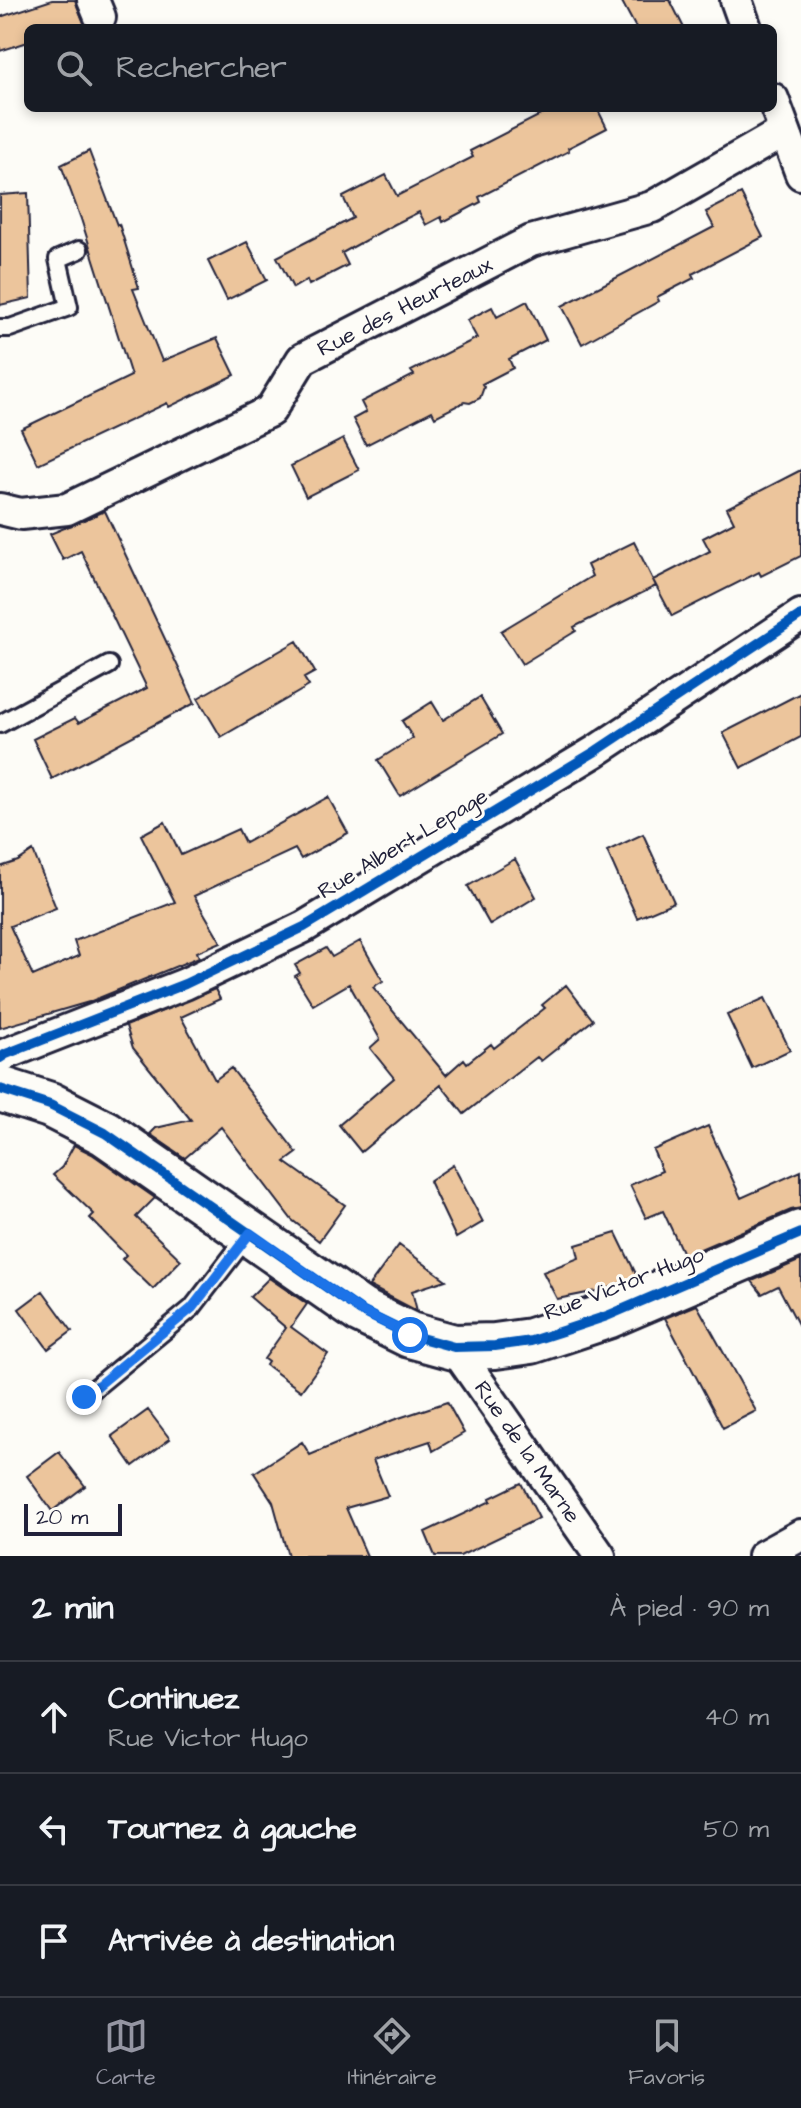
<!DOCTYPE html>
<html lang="fr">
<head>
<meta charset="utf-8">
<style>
	:root { --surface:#171b24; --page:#242831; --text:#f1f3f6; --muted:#9ea1a6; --line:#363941; --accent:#9495a2 }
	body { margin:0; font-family:"Architects Daughter",sans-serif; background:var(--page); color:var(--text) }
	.scale { position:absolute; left:24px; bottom:20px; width:98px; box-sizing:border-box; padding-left:8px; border:4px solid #22223b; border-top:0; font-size:22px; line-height:28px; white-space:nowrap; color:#22223b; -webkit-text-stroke:6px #fdfcf7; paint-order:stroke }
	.stop { position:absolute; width:24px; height:24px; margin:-18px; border:6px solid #1a73e8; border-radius:50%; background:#fff }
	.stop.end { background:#1a73e8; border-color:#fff; box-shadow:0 2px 8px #0008 }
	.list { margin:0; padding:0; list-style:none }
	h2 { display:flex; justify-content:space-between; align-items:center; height:104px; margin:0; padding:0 32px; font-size:34px }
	h2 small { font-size:26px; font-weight:400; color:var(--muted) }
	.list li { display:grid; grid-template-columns:52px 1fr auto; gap:24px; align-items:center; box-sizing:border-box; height:112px; padding:0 32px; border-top:2px solid var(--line) }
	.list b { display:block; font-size:30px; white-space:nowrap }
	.list p { margin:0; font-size:26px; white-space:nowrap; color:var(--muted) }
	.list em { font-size:26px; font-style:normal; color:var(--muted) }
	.icon { flex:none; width:44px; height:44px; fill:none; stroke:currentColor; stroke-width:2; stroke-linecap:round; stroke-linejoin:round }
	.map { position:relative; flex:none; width:801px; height:1556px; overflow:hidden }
	.search { position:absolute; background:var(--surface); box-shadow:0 4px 12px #0003; left:24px; right:24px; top:24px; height:88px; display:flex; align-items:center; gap:20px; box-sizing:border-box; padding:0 28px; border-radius:12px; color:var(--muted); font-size:30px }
	.sheet { height:440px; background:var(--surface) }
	nav { display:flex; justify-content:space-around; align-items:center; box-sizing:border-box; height:112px; border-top:2px solid var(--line); background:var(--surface); font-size:22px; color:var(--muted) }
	nav a { display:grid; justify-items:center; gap:4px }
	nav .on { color:var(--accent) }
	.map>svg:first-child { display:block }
	.building { fill:#ecc59c; stroke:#22223b; stroke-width:2 }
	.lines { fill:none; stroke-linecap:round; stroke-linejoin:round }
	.lane-casing { stroke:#22223b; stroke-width:22 }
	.street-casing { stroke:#22223b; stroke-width:36 }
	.secondary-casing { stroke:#22223b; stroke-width:50 }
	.lane { stroke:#fdfcf7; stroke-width:16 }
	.street { stroke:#fdfcf7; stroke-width:30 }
	.secondary { stroke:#fdfcf7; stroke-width:44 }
	.cycleway-casing { stroke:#fdfcf7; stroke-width:15 }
	.cycleway { stroke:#0057b8; stroke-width:10 }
	.route { stroke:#1a73e8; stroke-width:10 }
	.labels { text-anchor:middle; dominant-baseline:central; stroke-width:6; stroke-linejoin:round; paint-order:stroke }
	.street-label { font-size:22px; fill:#22223b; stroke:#fdfcf7 }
</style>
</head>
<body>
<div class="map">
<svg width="801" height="1556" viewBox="0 0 801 1556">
	<rect width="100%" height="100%" fill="#fdfcf7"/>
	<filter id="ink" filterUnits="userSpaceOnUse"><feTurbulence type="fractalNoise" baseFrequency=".0125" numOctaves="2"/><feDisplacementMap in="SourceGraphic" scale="16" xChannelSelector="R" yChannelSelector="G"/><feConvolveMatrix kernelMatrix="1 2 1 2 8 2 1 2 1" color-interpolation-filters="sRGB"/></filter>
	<g filter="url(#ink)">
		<path class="building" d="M 52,0 L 75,0 L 86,28 L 28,28 L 28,42 L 0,51 L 0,17 Z
			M 621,0 L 670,0 L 684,28 L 636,28 Z
			M 554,108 L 597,108 L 607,128 L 568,148 L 569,151 L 479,197 L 481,202 L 443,222 L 441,217 L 426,225 L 419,212 L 395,224 L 342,253 L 348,265 L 309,285 L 307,280 L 293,288 L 277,257 L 353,218 L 343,197 L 386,175 L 397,196 L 473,157 L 470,151 Z
			M 89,151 L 117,225 L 119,224 L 139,288 L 133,289 L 162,361 L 217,338 L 235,375 L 169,407 L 167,403 L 38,464 L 21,429 L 131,376 L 81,219 L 61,165 Z
			M 28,193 L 31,298 L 0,305 L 0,195 Z
			M 741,194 L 763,237 L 692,274 L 694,278 L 657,297 L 659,301 L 582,344 L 562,306 L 714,227 L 706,212 Z
			M 247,242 L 267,280 L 227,300 L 208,261 Z
			M 527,301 L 546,340 L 509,359 L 513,368 L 482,384 L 484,387 L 480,398 L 470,403 L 464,402 L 435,417 L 432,411 L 366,445 L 353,419 L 366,412 L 361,402 L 414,375 L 411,371 L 477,338 L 467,320 L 492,307 L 497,317 Z
			M 343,439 L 359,470 L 306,497 L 291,466 Z
			M 801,470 L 801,556 L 761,576 L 759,572 L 672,616 L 653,580 L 710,551 L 703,538 L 734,522 L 727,508 Z
			M 105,511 L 195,703 L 52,779 L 33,739 L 75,718 L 79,723 L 147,688 L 81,551 L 63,560 L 50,534 Z
			M 634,542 L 656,586 L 574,627 L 576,631 L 522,664 L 501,631 L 592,576 L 587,565 Z
			M 297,641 L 315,672 L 304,678 L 309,686 L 221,737 L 198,698 Z
			M 801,693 L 801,737 L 741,768 L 723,733 Z
			M 480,697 L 502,734 L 400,796 L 378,760 L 413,738 L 402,721 L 432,702 L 443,720 Z
			M 328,797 L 348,833 L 301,859 L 295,849 L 194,896 L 221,942 L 197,952 L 199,957 L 89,1002 L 0,1028 L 0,867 L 18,861 L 33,851 L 56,908 L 10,926 L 33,976 L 79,956 L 74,941 L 175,902 L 141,835 L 165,822 L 181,855 L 238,829 L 245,843 Z
			M 643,834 L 674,902 L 637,918 L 607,851 Z
			M 515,859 L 536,897 L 490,925 L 468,886 Z
			M 360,941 L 383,981 L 373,987 L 446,1075 L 464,1059 L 467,1063 L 491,1044 L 494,1048 L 545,1008 L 542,1005 L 566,985 L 593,1020 L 541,1061 L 537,1057 L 464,1114 L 441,1085 L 361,1152 L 339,1125 L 394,1078 L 370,1048 L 380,1039 L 349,984 L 313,1005 L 295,976 L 300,973 L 295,965 L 326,948 L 332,957 Z
			M 215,989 L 220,999 L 181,1017 L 215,1080 L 231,1068 L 297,1153 L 285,1162 L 345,1205 L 319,1241 L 292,1220 L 221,1127 L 185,1158 L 150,1134 L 156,1128 L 191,1120 L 133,1048 L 126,1026 Z
			M 765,998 L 790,1050 L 752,1068 L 727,1015 Z
			M 708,1126 L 741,1198 L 801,1171 L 801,1208 L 791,1210 L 684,1256 L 663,1211 L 646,1218 L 630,1185 L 662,1171 L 653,1150 Z
			M 74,1145 L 92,1154 L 155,1198 L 136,1217 L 181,1260 L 153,1289 L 122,1259 L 126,1255 L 90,1218 L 94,1214 L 53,1175 L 62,1167 Z
			M 453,1165 L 483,1222 L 456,1238 L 429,1181 Z
			M 616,1233 L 637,1276 L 607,1289 L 557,1299 L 543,1272 L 579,1258 L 576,1245 Z
			M 399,1245 L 446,1280 L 412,1291 L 417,1311 L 369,1286 Z
			M 801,1260 L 801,1330 L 778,1286 L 762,1294 L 752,1281 Z
			M 269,1278 L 307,1304 L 291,1327 L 328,1354 L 301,1391 L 266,1365 L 268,1362 L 264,1359 L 286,1328 L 250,1297 Z
			M 43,1291 L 72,1331 L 48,1349 L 19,1309 Z
			M 697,1305 L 756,1411 L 723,1428 L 665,1318 Z
			M 447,1402 L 464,1433 L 433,1451 L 430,1441 L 373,1460 L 388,1496 L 346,1508 L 367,1556 L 288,1556 L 273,1502 L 254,1473 L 302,1442 L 310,1455 L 393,1420 Z
			M 148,1410 L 170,1439 L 133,1466 L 112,1436 Z
			M 59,1452 L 85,1486 L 52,1511 L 27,1476 Z
			M 521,1483 L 539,1518 L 460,1556 L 435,1556 L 425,1532 L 491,1501 L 490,1498 Z"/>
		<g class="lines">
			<g class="lane-casing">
				<path id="lane" d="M 0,328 L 10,328 L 69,307 L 58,259 L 79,250
					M 0,724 L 109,665
					M 84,1397 L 192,1308 L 249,1234"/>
			</g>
			<g class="street-casing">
				<path id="street" d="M 93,0 L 100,17
					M 736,0 L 746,28
					M 773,99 L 801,174
					M 0,509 L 21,514 L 67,509 L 270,411 L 302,359 L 531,241 L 652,207 L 785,131
					M 0,1058 L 6,1054 L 185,984 L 304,927 L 596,751 L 801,615
					M 454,1347 L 600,1556
					M 763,1556 L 801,1535"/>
			</g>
			<g class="secondary-casing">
				<path id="secondary" d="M 0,1089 L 50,1105 L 105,1133 L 361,1311 L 410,1335 L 454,1347 L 495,1346 L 531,1341 L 562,1331 L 607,1316 L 801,1233"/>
			</g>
			<use href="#lane" class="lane"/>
			<use href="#street" class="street"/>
			<use href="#secondary" class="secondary"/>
			<g class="cycleway-casing">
				<path id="cycleway" d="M 0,1058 L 6,1054 L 185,984 L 304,927 L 596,751 L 801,615
					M 0,1089 L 50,1105 L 105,1133 L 361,1311 L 410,1335 L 454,1347 L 495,1346 L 531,1341 L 562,1331 L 607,1316 L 801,1233"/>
			</g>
			<use href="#cycleway" class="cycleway"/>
		</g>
	</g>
	<g class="lines" filter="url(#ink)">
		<path class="route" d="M 84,1397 L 192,1308 L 250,1233 L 361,1311 L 410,1335"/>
	</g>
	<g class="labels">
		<g class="street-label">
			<text transform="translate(405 307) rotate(-27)">Rue des Heurteaux</text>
			<text transform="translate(403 844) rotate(-31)">Rue Albert Lepage</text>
			<text transform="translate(624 1284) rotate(-21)">Rue Victor Hugo</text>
			<text transform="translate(527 1452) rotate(55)">Rue de la Marne</text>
		</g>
	</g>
</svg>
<div class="scale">20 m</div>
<div class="stop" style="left:410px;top:1335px"></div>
<div class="stop end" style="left:84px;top:1397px"></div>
<div class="search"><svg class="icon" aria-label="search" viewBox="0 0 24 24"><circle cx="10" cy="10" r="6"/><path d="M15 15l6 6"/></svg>Rechercher</div>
</div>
<section class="sheet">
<h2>2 min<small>À pied · 90 m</small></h2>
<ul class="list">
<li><svg class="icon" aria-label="ahead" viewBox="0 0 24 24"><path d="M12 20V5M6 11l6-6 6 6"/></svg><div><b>Continuez</b><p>Rue Victor Hugo</p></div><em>40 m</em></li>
<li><svg class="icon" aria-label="left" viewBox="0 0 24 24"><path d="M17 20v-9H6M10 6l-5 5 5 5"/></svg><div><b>Tournez à gauche</b></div><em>50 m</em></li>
<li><svg class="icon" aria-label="arrive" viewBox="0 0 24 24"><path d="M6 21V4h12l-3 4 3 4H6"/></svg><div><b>Arrivée à destination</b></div></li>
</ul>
</section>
<nav>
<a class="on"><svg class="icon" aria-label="map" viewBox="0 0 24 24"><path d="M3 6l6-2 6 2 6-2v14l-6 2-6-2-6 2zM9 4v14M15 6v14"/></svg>Carte</a>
<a><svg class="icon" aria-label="directions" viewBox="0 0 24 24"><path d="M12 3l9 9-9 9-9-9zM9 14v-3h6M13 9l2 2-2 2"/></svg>Itinéraire</a>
<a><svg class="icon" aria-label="saved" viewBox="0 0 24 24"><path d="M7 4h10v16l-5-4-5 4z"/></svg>Favoris</a>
</nav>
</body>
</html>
